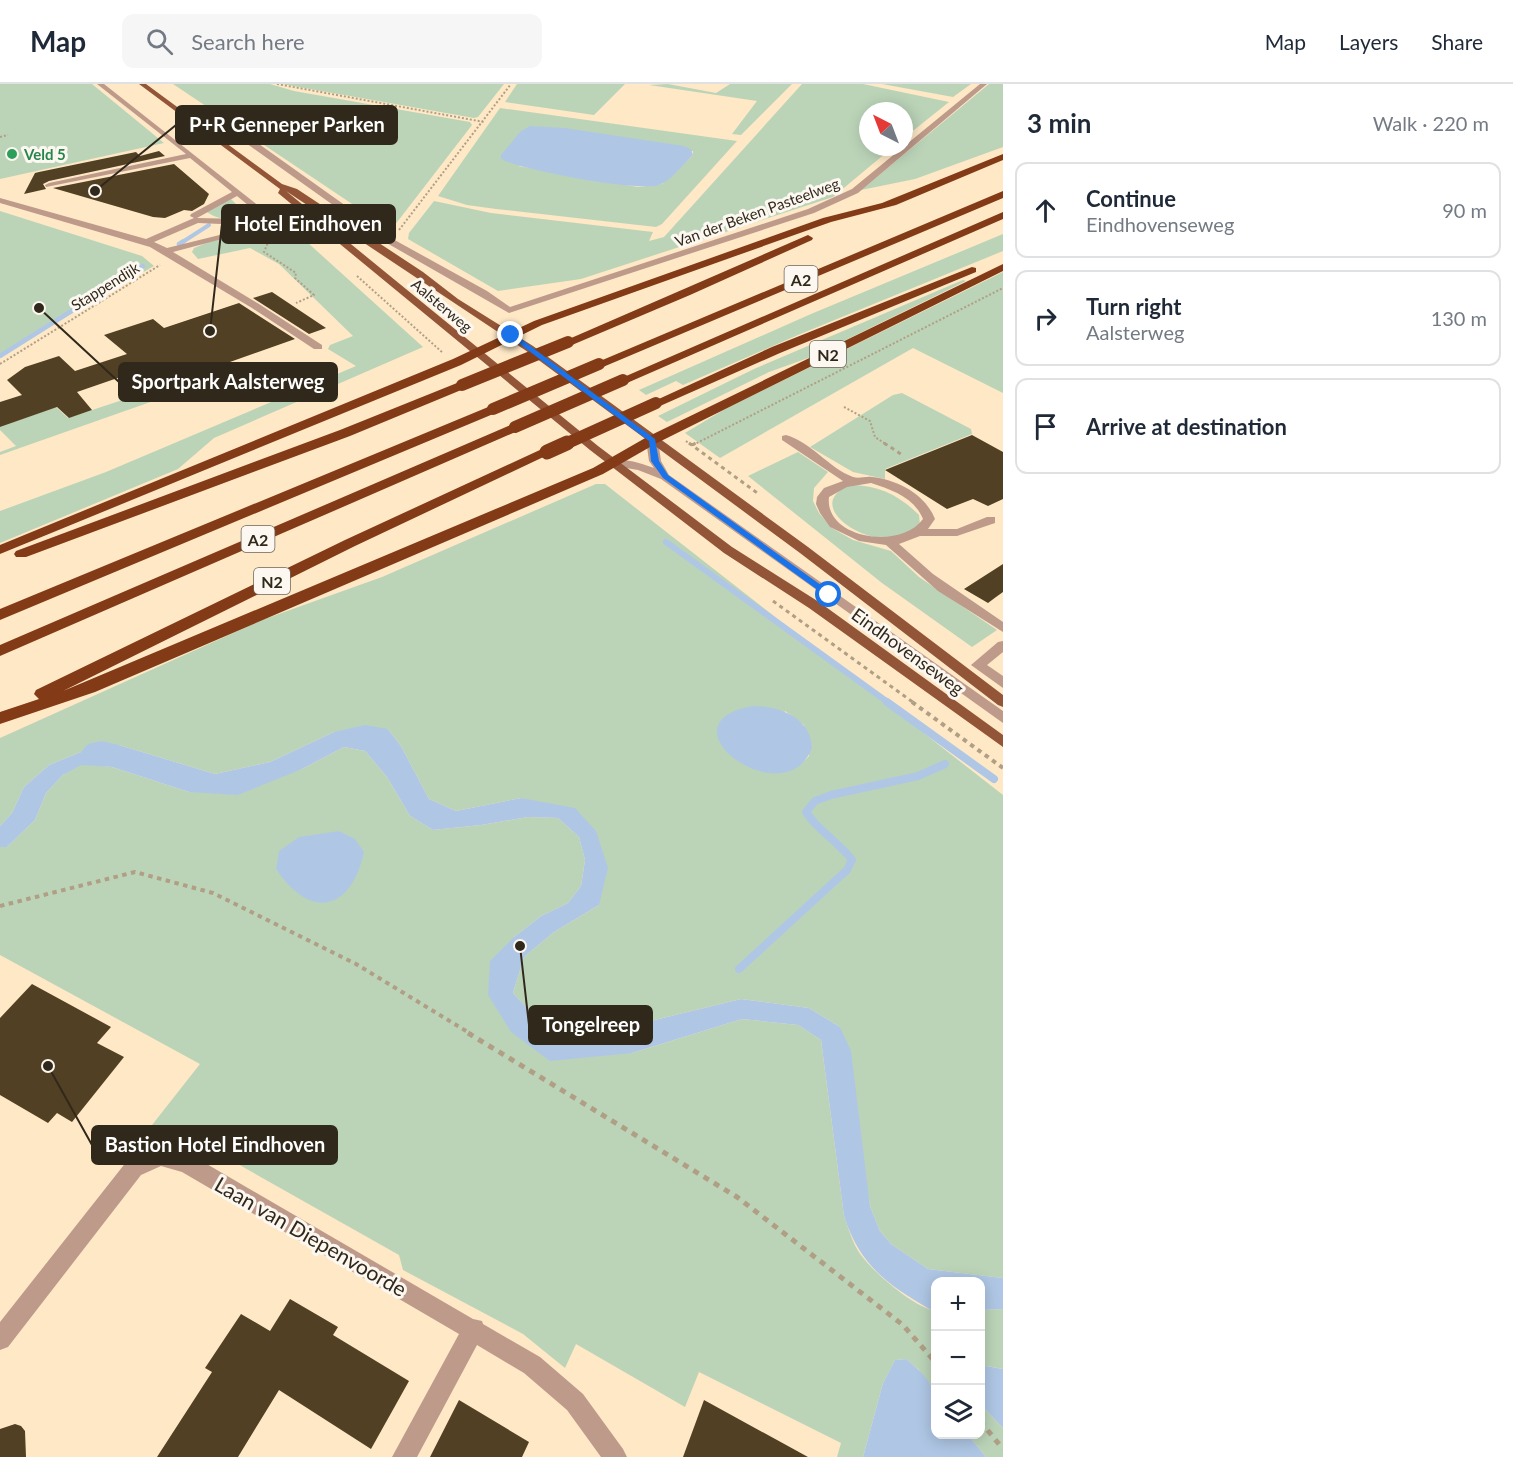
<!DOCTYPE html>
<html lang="en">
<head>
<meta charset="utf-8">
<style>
	:root { --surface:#fff; --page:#f6f6f7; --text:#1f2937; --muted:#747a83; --line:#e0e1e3 }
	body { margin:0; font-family:Lato,sans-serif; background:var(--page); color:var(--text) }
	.controls { position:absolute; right:18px; bottom:18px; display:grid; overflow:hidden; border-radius:12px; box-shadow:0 3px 15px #0003 }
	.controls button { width:54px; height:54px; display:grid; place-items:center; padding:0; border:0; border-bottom:2px solid var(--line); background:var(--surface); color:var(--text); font:30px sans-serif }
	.compass { position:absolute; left:859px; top:18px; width:54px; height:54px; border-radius:50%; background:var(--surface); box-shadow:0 3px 15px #0003; rotate:318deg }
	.stop { position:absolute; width:18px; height:18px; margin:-14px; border:4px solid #1a73e8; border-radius:50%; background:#fff }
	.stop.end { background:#1a73e8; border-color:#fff; box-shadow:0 2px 6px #0008 }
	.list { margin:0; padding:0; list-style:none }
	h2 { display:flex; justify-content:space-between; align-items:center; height:78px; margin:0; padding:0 24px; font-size:26px }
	h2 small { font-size:20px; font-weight:400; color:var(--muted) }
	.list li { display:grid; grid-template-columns:39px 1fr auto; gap:18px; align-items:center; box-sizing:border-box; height:96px; margin:0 12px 12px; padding:0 12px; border:2px solid var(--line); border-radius:12px }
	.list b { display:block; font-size:22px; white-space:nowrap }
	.list p { margin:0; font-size:20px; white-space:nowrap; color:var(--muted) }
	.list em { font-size:20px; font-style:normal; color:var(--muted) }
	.icon { flex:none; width:33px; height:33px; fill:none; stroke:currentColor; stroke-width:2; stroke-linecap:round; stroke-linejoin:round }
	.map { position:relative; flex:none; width:1003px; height:1373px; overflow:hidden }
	header { display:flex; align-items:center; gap:36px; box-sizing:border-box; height:84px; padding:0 30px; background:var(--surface); border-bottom:2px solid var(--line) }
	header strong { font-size:28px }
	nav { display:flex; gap:33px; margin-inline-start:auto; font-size:21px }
	.search { width:420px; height:54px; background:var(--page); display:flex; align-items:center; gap:15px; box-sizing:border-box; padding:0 21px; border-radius:12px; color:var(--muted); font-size:22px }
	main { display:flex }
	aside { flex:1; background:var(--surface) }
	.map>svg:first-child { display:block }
	.green { fill:#bbd4b8; fill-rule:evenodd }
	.water { fill:#afc7e5 }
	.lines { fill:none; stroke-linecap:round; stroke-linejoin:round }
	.stream-far3 { stroke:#afc7e5; stroke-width:4 }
	.stream-far2 { stroke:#afc7e5; stroke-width:4.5 }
	.stream-far1 { stroke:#afc7e5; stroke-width:6 }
	.stream { stroke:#afc7e5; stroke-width:8 }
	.building { fill:#524024 }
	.path-far3 { stroke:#b09f85; stroke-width:2; stroke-dasharray:2 2; stroke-linecap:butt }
	.path-far2 { stroke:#b09f85; stroke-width:3; stroke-dasharray:4 4; stroke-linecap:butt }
	.path-far1 { stroke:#b09f85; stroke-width:4; stroke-dasharray:4.5 4.5; stroke-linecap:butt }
	.path { stroke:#b09f85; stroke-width:5; stroke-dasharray:6 6; stroke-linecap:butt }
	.minor { fill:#be9a8a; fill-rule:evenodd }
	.major { fill:#935538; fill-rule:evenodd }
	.highway { fill:#823b16; fill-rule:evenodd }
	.highway-bridge-far1 { stroke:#823b16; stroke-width:12 }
	.highway-bridge { stroke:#823b16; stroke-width:15 }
	.route { fill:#1a73e8 }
	.leisure-dot { fill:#2e9e5b; stroke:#fcf8f1; stroke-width:2 }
	.labels { text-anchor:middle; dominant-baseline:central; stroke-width:6; stroke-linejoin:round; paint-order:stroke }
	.far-leisure-label { font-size:15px; font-weight:bold; fill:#27864d; stroke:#fcf8f1; text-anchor:start }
	.far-street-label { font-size:15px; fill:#30281b; stroke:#fcf8f1 }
	.shield { fill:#fcf8f1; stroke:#6d665b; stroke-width:1.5 }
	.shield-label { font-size:16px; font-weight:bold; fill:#30281b }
	.street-label { font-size:18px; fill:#30281b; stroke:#fcf8f1 }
	.near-street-label { font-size:21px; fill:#30281b; stroke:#fcf8f1 }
	.leader { fill:none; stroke:#30281b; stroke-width:2 }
	.callout-dot { fill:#30281b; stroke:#fcf8f1; stroke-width:2 }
	.callout { fill:#30281b; stroke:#30281b; stroke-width:2 }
	.callout-label { font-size:20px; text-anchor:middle; font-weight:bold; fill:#fff }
</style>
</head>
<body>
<header>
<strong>Map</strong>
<div class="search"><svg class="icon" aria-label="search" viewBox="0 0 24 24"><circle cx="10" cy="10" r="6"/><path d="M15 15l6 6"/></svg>Search here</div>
<nav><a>Map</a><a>Layers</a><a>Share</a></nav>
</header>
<main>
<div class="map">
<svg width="1003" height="1373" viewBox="0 0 1003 1373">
	<rect width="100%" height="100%" fill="#fee8c6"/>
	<path class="green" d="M 0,0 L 92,0 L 164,59 L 0,95 Z
		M 173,0 L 270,0 L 294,7 L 470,38 L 472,41 L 391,146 Z
		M 282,0 L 504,0 L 478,33 L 474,34 Z
		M 517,0 L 625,0 L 594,31 L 505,18 Z
		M 668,0 L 716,9 L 730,0 L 792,0 L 741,51 L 732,50 L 757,17 L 649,1 Z
		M 802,0 L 863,0 L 949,18 L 904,54 L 904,27 L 868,27 L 868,63 L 893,63 L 833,113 L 581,195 L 498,207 L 408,155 L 409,149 L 434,117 L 491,129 L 653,148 L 649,157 L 664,153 Z
		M 882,0 L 971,0 L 953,13 Z
		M 989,0 L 1003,0 L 1003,63 L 915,95 L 861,106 Z
		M 500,24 L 737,57 L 662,140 L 656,143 L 496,125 L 467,121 L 438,112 ZM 693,67 L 693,71 L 662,100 L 638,103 L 518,82 Z
		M 231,115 L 243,127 L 250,126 L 258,134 C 240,135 222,139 207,128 Z
		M 0,127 L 142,172 L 154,182 L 0,271 Z
		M 286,139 L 423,263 L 214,354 L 178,385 L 0,459 L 0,427 L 106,388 L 356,282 L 328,265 L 330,261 L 353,252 L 279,180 L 250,164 L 198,175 L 192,168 L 194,164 L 221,153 Z
		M 1003,150 L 1003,167 L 798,251 L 683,301 L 676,297 L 646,311 L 639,306 L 811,230 Z
		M 1003,188 L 1003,309 L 913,264 L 720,374 L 685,349 L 725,325 Z
		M 963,196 L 966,197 L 811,273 L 769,288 L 667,338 L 658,332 L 754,285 Z
		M 183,296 L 193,303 L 0,371 L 0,368 L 16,362 L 0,346 L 0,343 L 56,323 L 68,334 Z
		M 902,309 L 971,345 L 972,350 L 885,385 L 885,395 L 853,388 L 810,363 L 893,311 Z
		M 798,368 L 828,388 L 814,404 L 813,417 L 819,429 L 832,444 L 853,456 L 891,467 L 919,493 L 997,546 L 972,563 L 882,499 L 748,392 Z
		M 596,400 L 605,400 L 1003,711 L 1003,1194 L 928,1185 L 891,1160 L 880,1147 L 870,1122 L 840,943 L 809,924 L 741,915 L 634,941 L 580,950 L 542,940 L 513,909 L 524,873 L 554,848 L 599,821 L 596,747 L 521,714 L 456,727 L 429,715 L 401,662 L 388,645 L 334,648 L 270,678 L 215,690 L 119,661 L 81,668 L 49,681 L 24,703 L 12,729 L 0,742 L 0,654 L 262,536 L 382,493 ZM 785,627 L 804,641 L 809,672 C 797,686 782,688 764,688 Z
		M 851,401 C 879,401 900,412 919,431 L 920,441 C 915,444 910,449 905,452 C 868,467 799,420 851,401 Z
		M 344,663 L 365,667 L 387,693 L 410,732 L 433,746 L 481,741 L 528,733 L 558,734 L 579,753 L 585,776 L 581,802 L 568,819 L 541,832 L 514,853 L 511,948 L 632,969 L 742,935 L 798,941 L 821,956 L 844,1132 C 849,1145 852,1159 861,1171 C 874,1189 914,1223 935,1227 L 935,1308 L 918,1285 L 906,1275 L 895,1276 L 883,1299 L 863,1373 L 837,1373 L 841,1359 L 699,1288 L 685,1323 L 576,1260 L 565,1284 L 523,1250 L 403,1186 L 399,1171 L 174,1044 L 164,1049 L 152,1041 L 200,980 L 0,871 L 0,763 L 7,763 L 35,736 L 46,709 L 63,691 L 81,680 L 112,683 L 189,708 L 302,685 Z
		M 1003,1225 L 1003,1285 L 981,1281 L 980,1226 Z
		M 981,1321 L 1003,1344 L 1003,1373 L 986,1373 L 968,1351 L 980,1350 Z"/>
	<path class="water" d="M 530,42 L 565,44 L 684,62 L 691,65 L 693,71 C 683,80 672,96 659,101 C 638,108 522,86 501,75 L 501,71 L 521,47 Z
		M 753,622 C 779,622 811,633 812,664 C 785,734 655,639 753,622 Z
		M 365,641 L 388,645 L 401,662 L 429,715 L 456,727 L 521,714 L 575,724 L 596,747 L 608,784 L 599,821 L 554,848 L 524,873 L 513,909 L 542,940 L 580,950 L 634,941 L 741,915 L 809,924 L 840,943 L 851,967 L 870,1122 L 880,1147 L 891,1160 L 928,1185 L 1003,1194 L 1003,1225 L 981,1226 L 980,1198 L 936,1198 L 935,1227 L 931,1226 C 888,1201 860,1182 844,1132 L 821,956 L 798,941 L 742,935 L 632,969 L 550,977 L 511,948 L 488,911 L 490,877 L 514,853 L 541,832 L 568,819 L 581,802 L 585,776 L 579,753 L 558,734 L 528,733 L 481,741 L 433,746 L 410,732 L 387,693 L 365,667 L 344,663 L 302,685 L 238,711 L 189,708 L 112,683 L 81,681 L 63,691 L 46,709 L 35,736 L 7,763 L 0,763 L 0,742 L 12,729 L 24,703 L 49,681 L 81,668 L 88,660 L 101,657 L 119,661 L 215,690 L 270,678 L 334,648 Z
		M 339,747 L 355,755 L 364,768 C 351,828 310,836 276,785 L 279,767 L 299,753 Z
		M 906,1275 C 939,1301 936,1312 936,1350 L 968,1351 L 986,1373 L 863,1373 L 883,1299 L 895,1276 Z
		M 980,1281 L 1003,1285 L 1003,1344 L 981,1321 Z"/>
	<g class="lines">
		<path class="stream-far3" d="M 181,159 L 209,141"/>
		<path class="stream-far2" d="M 179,160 L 184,157
			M 0,272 L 143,182"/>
		<path class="stream-far1" d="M 666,458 L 889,619"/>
		<path class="stream" d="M 887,618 L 994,695
			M 739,885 L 847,786 L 852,776 C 839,758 818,747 806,728 L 815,717 L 831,711 L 918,692 L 945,680"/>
	</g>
	<path class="building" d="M 159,67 L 165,72 L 49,97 L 43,100 L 46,105 L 24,110 L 35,89 L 39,88 L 136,68 L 140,72 Z
		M 174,80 L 209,110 L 204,120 L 192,127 L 184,126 L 165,134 L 153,133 L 53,104 Z
		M 272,208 L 326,244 L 309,250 L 253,214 Z
		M 239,219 L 295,255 L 182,295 L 161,279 L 77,308 L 92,326 L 69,334 L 57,323 L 0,343 L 0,318 L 22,311 L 7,296 L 25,283 L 59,272 L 75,287 L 127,270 L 104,251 L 153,235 L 164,244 Z
		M 972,351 L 1003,368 L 1003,415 L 988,422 L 973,415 L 947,425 L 885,386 Z
		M 1003,480 L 1003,508 L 996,513 L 988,519 L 964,505 Z
		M 32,900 L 111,943 L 97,959 L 124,973 L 72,1038 L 57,1029 L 48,1039 L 0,1011 L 0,934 Z
		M 290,1215 L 338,1243 L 333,1251 L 409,1297 L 371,1365 L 279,1306 L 238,1373 L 157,1373 L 212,1288 L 205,1284 L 241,1230 L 270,1247 Z
		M 459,1316 L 529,1358 L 522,1373 L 430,1373 Z
		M 704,1316 L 808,1373 L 683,1373 Z
		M 15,1340 L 21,1342 L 25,1347 L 26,1373 L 0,1373 L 0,1345 Z"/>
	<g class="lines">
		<path class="path-far3" d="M 277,0 L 484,38
			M 200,23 L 221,38
			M 0,53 L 8,51
			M 399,146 L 511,0
			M 269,156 L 264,168 L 296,189 L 295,194 L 314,211 L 296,219
			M 258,159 L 307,148
			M 357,192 L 443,269
			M 0,280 L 160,181
			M 844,323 L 870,337 L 875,353 L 887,361
			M 686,357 L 691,361
			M 693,361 L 1003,204"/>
		<path class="path-far2" d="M 689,359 L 760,411
			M 884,359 L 904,372
			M 692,361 L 696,359
			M 773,517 L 914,619"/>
		<path class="path-far1" d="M 912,618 L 1003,684
			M 0,822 L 135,788 L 213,809 L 356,880 L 471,950"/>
		<path class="path" d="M 468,949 L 737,1113 L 903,1241 L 936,1279
			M 980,1337 L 1003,1365"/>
		<path class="minor" d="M 97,0 L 104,0 L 269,130 L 301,124 L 323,123 L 323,127 L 320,127 L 274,134 L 276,137 L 272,140 L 266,136 L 244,141 L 198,139 L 154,158 L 167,164 L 256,142 L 256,146 L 173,168 L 259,220 L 322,261 L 322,265 L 314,265 L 252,224 L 150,163 L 0,119 L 0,114 L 146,155 L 194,134 L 190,132 L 191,130 L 232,108 L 190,74 L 46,103 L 45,101 L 49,99 L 186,70 ZM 237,112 L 261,132 L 244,135 L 197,134 Z
			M 980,0 L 987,0 L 858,109 L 814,129 L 509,229 L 385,158 L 236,52 L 211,53 L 207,51 L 231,46 L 242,48 L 391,154 L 487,207 L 510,223 L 808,125 L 852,105 Z
			M 786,351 C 811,358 829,384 853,393 C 859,395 866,392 872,393 C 898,396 925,410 935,435 L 928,445 L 957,445 L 987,433 L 995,433 L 995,439 L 957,452 L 920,452 L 899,460 L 933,490 L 1003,538 L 1003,548 L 938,507 L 886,461 L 859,457 L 830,443 L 820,429 L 816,420 L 817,413 L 824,404 L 843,397 L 782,356 L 782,352 ZM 871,399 C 892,406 914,413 923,435 C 900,467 824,454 829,413 L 847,403 Z
			M 652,353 L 658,356 L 661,377 L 669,391 L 1003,627 L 1003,639 L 661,395 L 638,386 L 614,382 L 608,379 C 618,371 642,380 654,384 L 649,377 L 646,356 Z
			M 1003,557 L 1003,568 L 987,581 L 1003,592 L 1003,604 L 971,581 L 998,558 Z
			M 161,1064 L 193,1072 L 473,1235 L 482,1237 L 483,1240 L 540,1273 L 583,1310 L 623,1365 L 627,1373 L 601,1373 L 567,1326 L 524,1289 L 477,1261 L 417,1373 L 392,1373 L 459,1250 L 182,1088 L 161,1082 L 141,1091 L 8,1263 L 0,1266 L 0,1238 L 127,1077 Z"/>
		<path class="major" d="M 139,0 L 146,0 L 282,100 L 297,105 L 423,188 L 458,215 L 533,262 L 808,463 L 1003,611 L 1003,623 L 998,621 L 800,469 L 525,266 L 286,107 L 598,362 L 732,463 L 819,518 L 1003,651 L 1003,663 L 809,524 L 724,469 L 590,366 L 278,109 L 280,105 Z"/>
		<path class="highway" d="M 1003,70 L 1003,76 L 896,121 L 831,138 L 542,241 L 461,281 L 0,470 L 0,461 L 453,275 L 534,237 L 823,134 L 882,119 Z
			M 1003,107 L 1003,114 L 603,283 L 599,284 L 593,280 Z
			M 1003,128 L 1003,135 L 627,299 L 623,300 L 617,296 Z
			M 808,151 L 813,154 L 812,156 L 690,211 L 572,261 L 568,262 L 562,258 Z
			M 1003,180 L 1003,187 L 657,359 L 603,390 L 95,608 L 0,640 L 0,628 L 39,615 L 34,610 L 36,606 L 345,456 L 542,365 L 552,365 L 554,368 L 355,462 L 63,607 L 593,384 L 647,353 Z
			M 972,183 L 976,184 L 976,188 L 780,269 L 660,322 L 656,323 L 650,319 L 772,263 Z
			M 462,297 L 466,298 L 468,301 L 466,304 L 350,352 L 26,473 L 16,473 L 14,470 L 16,467 L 340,346 Z
			M 493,321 L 498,322 L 499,325 L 498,328 L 0,536 L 0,525 Z
			M 515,339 L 520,340 L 522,343 L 520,346 L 0,572 L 0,561 Z"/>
		<path class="highway-bridge-far1" d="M 462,301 L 568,258
			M 493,325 L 599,280
			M 515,343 L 623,296
			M 563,361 L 656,319"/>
		<path class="highway-bridge" d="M 547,368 L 567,359"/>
	</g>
	<path class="route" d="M 509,249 L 513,249 L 655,355 L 659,377 L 668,391 L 832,509 L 832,512 L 826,512 L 663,394 L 651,377 L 649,357 L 509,252 Z"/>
	<circle class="leisure-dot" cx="12" cy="70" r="6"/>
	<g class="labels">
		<g class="far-leisure-label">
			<text x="24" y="70">Veld 5</text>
		</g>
		<g class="far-street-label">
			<text transform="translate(757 128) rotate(-20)">Van der Beken Pasteelweg</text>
			<text transform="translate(105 202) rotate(-32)">Stappendijk</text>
			<text transform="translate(442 221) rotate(40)">Aalsterweg</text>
		</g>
		<g class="shield">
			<rect x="784.5" y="182" width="33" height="26" rx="4.5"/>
			<rect x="810" y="257" width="36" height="26" rx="4.5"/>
			<rect x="241.5" y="442" width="33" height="26" rx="4.5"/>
			<rect x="254" y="484" width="36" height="26" rx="4.5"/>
		</g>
		<g class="shield-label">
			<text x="801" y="195">A2</text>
			<text x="828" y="270">N2</text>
			<text x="258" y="455">A2</text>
			<text x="272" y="497">N2</text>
		</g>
		<g class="street-label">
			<text transform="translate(908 567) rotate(36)">Eindhovenseweg</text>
		</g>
		<g class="near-street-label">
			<text transform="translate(311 1152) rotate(30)">Laan van Diepenvoorde</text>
		</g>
	</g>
	<path class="leader" d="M95 107L176 41M210 247L222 140M39 224L119 298M520 862L529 941M48 982L92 1061"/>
	<g class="callout-dot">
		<circle cx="95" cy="107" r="6"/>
		<circle cx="210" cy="247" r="6"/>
		<circle cx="39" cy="224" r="6"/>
		<circle cx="520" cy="862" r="6"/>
		<circle cx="48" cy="982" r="6"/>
	</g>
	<g class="callout">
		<rect x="176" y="22" width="221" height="38" rx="6"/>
		<rect x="222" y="121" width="173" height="38" rx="6"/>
		<rect x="119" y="279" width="218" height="38" rx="6"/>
		<rect x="529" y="922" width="123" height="38" rx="6"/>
		<rect x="92" y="1042" width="245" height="38" rx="6"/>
	</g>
	<g class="callout-label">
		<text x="287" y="48">P+R Genneper Parken</text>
		<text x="308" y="147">Hotel Eindhoven</text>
		<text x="228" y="305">Sportpark Aalsterweg</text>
		<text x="591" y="948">Tongelreep</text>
		<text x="215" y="1068">Bastion Hotel Eindhoven</text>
	</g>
</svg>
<div class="controls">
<button>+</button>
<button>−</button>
<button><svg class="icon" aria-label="layers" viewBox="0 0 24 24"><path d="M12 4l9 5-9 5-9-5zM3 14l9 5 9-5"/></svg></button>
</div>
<svg class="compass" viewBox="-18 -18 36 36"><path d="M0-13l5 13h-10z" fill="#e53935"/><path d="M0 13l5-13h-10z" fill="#747a83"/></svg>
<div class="stop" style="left:829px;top:511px"></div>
<div class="stop end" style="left:511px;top:251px"></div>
</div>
<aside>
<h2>3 min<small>Walk · 220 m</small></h2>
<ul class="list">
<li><svg class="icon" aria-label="ahead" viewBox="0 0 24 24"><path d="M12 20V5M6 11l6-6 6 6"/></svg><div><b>Continue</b><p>Eindhovenseweg</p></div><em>90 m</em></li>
<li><svg class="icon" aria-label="right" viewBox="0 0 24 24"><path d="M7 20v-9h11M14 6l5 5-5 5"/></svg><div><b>Turn right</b><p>Aalsterweg</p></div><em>130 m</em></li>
<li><svg class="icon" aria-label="arrive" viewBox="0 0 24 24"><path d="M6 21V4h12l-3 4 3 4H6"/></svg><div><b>Arrive at destination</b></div></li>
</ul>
</aside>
</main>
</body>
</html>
